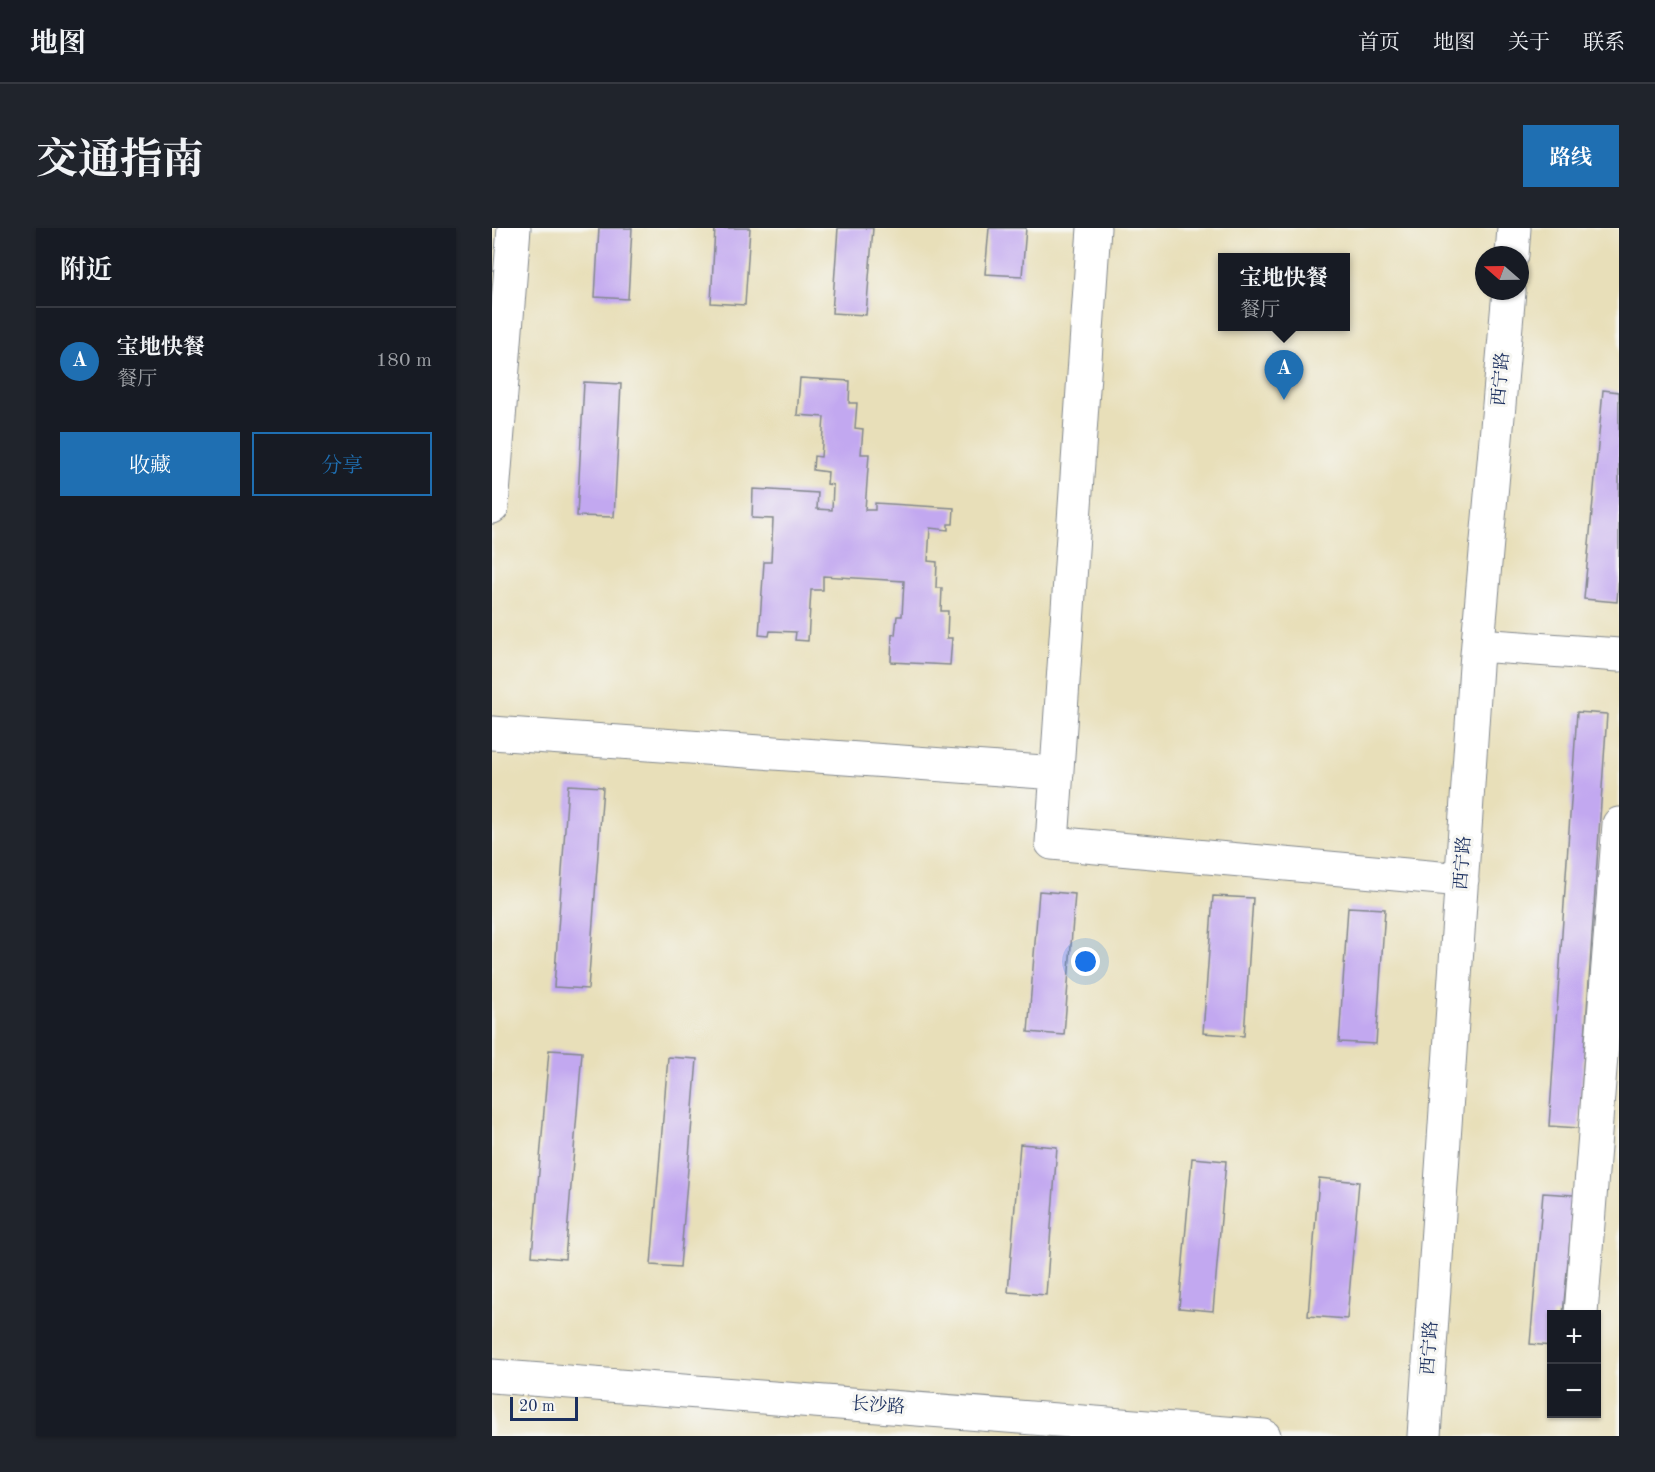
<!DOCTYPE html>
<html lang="zh">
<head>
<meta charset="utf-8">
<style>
	:root { --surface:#171b24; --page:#20242c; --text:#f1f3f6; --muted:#9ea1a6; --line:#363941; --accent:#1f6fb2 }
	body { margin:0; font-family:"Old Standard TT","Noto Serif SC",serif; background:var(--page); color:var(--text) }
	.controls { position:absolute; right:18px; bottom:18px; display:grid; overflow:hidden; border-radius:0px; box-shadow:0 2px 4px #0004 }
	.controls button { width:54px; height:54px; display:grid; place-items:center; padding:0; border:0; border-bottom:2px solid var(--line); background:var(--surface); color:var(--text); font:30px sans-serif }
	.compass { position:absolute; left:983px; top:18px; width:54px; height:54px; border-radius:50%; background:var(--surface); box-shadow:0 2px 4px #0004; rotate:290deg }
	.scale { position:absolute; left:18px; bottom:15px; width:68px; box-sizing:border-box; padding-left:6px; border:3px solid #1b2f5e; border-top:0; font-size:16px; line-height:21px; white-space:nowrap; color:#1b2f5e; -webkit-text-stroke:4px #f6f6f2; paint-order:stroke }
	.you { position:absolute; left:594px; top:734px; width:21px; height:21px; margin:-15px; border:4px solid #fff; border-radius:50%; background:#1a73e8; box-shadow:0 0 0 9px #1a73e833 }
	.badge { display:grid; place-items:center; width:39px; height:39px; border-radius:50%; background:var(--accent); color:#fff; font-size:20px; font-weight:700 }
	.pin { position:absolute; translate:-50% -50px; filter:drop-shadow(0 2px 3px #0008) }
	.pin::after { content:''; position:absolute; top:32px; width:21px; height:18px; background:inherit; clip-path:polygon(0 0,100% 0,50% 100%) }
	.popup { position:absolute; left:726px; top:25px; width:132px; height:78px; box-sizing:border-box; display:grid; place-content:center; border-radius:0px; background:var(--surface); filter:drop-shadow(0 2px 4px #0005); font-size:20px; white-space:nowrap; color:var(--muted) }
	.popup b { font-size:22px; color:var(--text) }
	.popup::after { content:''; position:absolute; left:50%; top:100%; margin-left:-12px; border:12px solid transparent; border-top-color:var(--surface) }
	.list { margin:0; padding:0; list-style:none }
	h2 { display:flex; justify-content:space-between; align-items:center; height:78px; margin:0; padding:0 24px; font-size:26px }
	h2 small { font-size:20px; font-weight:400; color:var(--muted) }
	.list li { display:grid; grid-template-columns:39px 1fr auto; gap:18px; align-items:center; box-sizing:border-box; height:108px; padding:0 24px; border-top:2px solid var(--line) }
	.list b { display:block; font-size:22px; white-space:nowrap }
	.list p { margin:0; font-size:20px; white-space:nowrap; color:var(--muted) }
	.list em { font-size:20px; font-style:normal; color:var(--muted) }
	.actions { display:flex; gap:12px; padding:18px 24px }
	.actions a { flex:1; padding:14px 0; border:2px solid var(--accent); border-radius:0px; text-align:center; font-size:21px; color:var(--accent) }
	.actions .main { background:var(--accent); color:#fff }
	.map { position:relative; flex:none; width:1127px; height:1208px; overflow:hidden; border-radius:0px }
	header { display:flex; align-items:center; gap:36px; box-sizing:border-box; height:84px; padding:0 30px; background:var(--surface); border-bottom:2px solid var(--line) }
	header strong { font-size:28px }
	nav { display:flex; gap:33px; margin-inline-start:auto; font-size:21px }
	.intro { display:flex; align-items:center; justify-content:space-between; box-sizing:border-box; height:144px; padding:0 36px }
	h1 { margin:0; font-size:42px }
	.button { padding:15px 27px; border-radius:0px; background:var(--accent); color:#fff; font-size:21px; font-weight:700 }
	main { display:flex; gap:36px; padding:0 36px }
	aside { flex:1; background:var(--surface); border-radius:0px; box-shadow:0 2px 4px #0004 }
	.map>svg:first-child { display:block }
	.building { fill:#c2a8f0 }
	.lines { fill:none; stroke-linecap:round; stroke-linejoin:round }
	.minor-casing { stroke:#82878c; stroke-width:35 }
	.minor { stroke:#fff; stroke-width:33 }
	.labels { text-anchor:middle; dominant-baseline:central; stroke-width:6; stroke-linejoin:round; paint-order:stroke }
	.street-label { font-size:18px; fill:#1b2f5e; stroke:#f6f6f2 }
</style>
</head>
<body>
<header>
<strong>地图</strong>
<nav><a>首页</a><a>地图</a><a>关于</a><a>联系</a></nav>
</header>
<div class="intro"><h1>交通指南</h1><a class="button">路线</a></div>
<main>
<aside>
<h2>附近<small></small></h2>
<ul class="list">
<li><span class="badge">A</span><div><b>宝地快餐</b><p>餐厅</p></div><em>180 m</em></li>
</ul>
<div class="actions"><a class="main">收藏</a><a>分享</a></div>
</aside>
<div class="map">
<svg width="1127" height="1208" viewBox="0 0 1127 1208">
	<rect width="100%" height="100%" fill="#f6f6f2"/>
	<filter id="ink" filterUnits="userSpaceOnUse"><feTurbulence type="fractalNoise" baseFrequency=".0167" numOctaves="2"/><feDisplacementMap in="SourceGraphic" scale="12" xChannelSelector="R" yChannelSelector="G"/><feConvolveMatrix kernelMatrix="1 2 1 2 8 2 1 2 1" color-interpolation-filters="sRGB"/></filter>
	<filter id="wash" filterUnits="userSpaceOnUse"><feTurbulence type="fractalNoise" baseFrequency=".008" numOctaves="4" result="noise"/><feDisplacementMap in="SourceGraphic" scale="24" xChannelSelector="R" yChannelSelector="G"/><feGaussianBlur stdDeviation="1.35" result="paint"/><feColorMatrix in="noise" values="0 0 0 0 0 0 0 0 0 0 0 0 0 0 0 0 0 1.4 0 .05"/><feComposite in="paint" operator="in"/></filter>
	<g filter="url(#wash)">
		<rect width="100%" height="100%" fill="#e8dfb9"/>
		<g id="blocks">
			<path class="building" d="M 107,0 L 140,0 L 136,71 L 103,69 Z
				M 223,0 L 258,0 L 253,77 L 219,75 Z
				M 346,0 L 381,0 L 374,87 L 340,85 Z
				M 497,0 L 534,0 L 530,48 L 493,46 Z
				M 308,150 L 358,153 L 357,175 L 365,175 L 363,200 L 371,201 L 369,226 L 377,226 L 373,282 L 383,282 L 383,275 L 462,280 L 461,296 L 456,296 L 456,302 L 438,300 L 436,333 L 445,334 L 444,360 L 450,360 L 449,383 L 456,383 L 455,410 L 460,410 L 458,437 L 399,434 L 400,406 L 403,407 L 405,388 L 410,388 L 412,353 L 331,348 L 331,362 L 319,362 L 316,413 L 303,412 L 304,404 L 278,403 L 277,408 L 267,407 L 272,334 L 279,334 L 281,291 L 260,290 L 261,261 L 326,265 L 325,281 L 340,282 L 341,257 L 335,256 L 336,244 L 321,242 L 322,228 L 329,229 L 332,189 L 305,187 Z
				M 92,154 L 129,156 L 122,289 L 85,288 Z
				M 1111,162 L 1127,164 L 1127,348 L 1125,374 L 1092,371 Z
				M 1085,484 L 1115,486 L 1087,900 L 1057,898 Z
				M 76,557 L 111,559 L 96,761 L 62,759 Z
				M 547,663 L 583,666 L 572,807 L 536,804 Z
				M 721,668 L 761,670 L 752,808 L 711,805 Z
				M 856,679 L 893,681 L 884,816 L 847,814 Z
				M 57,822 L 90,824 L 73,1031 L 40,1028 Z
				M 176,829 L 205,831 L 188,1039 L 159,1037 Z
				M 528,916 L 565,919 L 554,1067 L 516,1064 Z
				M 700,930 L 734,933 L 721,1083 L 687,1080 Z
				M 827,950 L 867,954 L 855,1091 L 816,1088 Z
				M 1051,965 L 1082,967 L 1071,1086 L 1060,1086 L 1060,1118 L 1038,1116 Z"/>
		</g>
	</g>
	<g filter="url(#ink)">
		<use href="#blocks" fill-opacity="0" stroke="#82878c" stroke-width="1.5"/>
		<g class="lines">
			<g class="minor-casing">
				<path id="minor" d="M 602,0 L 560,615 L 970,652
					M 1020,27 L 1022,0
					M 0,279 L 22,0
					M 986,417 L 1127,427
					M 0,505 L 565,545
					M 1089,1086 L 1127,596
					M 0,1148 L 772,1208
					M 932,1208 L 984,438 L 1017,63"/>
			</g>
			<use href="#minor" class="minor"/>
		</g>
	</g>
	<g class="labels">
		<g class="street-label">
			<text transform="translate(1009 151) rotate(-85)">西宁路</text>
			<text transform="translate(971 635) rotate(-86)">西宁路</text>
			<text transform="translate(938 1120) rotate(-86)">西宁路</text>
			<text transform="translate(386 1178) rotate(4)">长沙路</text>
		</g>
	</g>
</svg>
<div class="controls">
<button>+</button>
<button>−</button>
</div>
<svg class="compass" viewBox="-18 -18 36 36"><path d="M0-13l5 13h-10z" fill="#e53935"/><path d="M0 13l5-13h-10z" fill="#9ea1a6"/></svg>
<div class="scale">20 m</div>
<div class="you"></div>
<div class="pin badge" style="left:792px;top:172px">A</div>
<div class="popup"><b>宝地快餐</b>餐厅</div>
</div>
</main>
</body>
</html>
